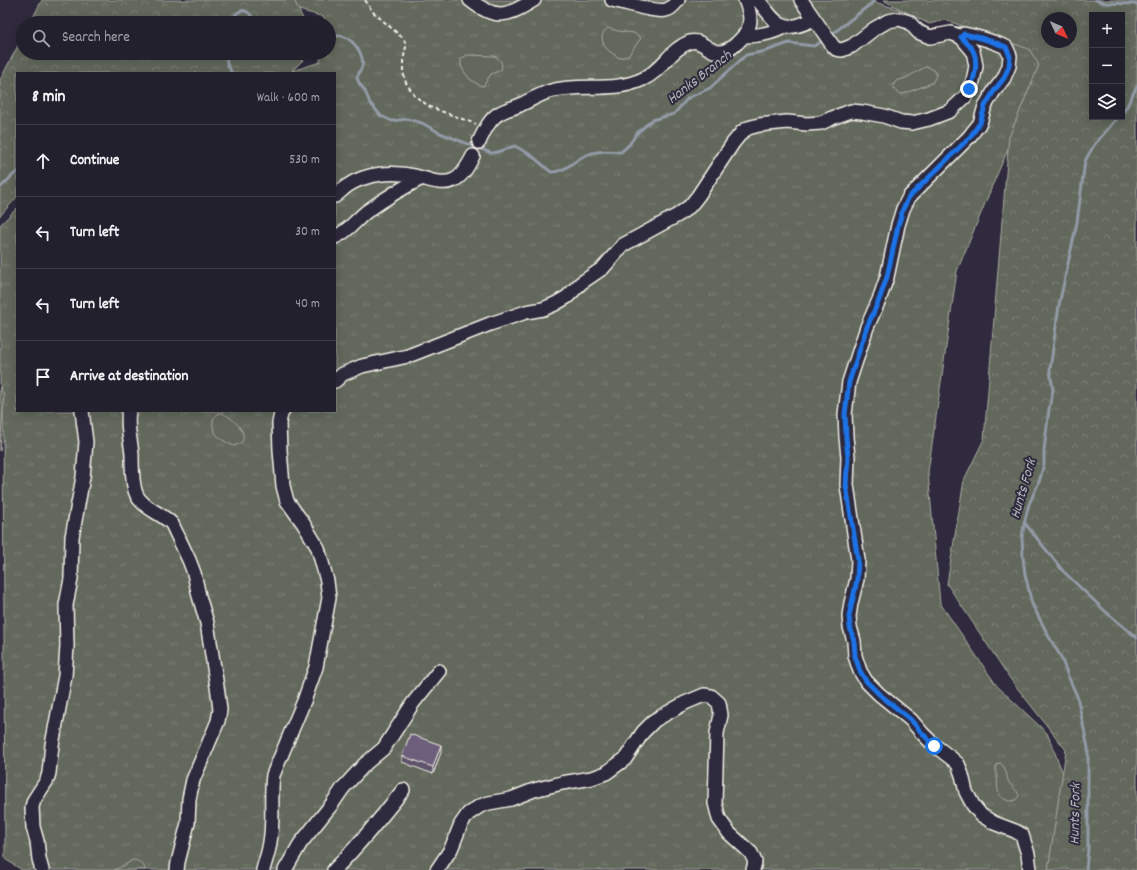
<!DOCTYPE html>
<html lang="en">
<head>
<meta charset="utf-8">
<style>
	:root { --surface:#23202e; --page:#2f2d3a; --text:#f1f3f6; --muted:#a3a3aa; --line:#403e4a }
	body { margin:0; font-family:Dekko,sans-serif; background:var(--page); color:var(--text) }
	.controls { position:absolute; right:12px; top:12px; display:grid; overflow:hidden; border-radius:0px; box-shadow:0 2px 10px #0003 }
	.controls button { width:36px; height:36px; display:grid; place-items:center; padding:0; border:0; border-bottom:1px solid var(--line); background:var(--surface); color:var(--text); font:20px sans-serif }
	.compass { position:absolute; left:1041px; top:12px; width:36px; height:36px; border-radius:50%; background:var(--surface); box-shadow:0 2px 10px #0003; rotate:134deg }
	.stop { position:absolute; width:12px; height:12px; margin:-9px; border:3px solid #1a73e8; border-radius:50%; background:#fff }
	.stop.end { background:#1a73e8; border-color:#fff; box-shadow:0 1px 4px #0008 }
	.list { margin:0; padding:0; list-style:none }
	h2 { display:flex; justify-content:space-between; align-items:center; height:52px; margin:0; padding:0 16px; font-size:17px }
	h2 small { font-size:13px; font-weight:400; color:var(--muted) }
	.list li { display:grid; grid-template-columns:26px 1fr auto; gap:12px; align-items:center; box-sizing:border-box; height:72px; padding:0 16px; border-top:1px solid var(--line) }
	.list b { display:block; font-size:15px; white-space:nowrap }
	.list em { font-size:13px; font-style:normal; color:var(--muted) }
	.icon { flex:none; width:22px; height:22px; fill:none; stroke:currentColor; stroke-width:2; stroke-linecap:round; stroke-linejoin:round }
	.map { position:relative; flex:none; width:1137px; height:870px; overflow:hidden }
	.search { position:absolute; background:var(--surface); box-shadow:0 2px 10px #0003; left:16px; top:16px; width:320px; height:44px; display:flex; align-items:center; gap:10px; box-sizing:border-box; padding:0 14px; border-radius:22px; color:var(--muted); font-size:15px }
	.panel { position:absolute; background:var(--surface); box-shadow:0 2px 10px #0003; left:16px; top:72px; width:320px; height:340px; border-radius:0px }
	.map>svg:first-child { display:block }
	.grass { fill:url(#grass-tufts); stroke:#abaca2 }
	.forest { fill:url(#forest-crowns); stroke:#abaca2; fill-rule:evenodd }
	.pitch { fill:#62685b; stroke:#abaca2 }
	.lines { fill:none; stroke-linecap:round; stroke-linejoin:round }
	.stream { stroke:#929aa7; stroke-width:3 }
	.minor-casing { stroke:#f4f1e8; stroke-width:16 }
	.path { stroke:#f4f1e8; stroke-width:2; stroke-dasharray:4 3; stroke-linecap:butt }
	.minor { stroke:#2f2a3d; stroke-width:13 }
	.wall { fill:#5e526a; stroke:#f4f1e8 }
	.shaded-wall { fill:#4c4256; stroke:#f4f1e8 }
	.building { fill:#6d5f7b; stroke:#f4f1e8 }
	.route { stroke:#1a73e8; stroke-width:5 }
	.labels { text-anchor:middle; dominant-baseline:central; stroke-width:4; stroke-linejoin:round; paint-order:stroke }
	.water-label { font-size:15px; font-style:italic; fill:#b3b7bc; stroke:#2f2a3d }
</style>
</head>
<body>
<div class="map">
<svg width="1137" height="870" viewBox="0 0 1137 870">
	<defs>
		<pattern id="grass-tufts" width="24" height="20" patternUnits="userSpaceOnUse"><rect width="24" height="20" fill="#62685b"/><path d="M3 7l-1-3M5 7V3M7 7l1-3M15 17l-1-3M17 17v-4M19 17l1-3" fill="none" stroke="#797e73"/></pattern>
		<pattern id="forest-crowns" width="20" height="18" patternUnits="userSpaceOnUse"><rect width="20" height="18" fill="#62685b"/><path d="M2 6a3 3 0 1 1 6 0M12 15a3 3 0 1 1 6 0" fill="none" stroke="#797e73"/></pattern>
	</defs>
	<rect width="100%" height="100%" fill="#2f2a3d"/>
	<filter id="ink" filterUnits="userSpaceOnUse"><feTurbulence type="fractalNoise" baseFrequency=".025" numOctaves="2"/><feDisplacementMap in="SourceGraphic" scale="8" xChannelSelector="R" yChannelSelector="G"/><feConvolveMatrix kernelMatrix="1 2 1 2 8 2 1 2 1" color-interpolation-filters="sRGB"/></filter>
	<g filter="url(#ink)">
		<path class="grass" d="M 263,0 L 868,0 L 904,11 L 929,29 L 964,26 L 1037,46 L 1046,62 L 996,177 L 957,271 L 928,472 L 940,603 L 997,686 L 1047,733 L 1068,786 L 1056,870 L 22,870 L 5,859 L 3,405 L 0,397 L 0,225 L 17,208 L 17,411 L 335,411 L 335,73 L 286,73 L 320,62 L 321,53 L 329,53 L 329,23 L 323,23 L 324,17 Z"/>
		<path class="forest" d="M 42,0 L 294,0 L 305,23 L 30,23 Z
			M 883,0 L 1137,0 L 1137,870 L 1048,870 L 1066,750 L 1011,680 L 947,584 L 964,480 L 984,439 L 1009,137 L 1039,65 L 1029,49 L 945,20 L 929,24 ZM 1092,15 L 1122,15 L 1122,117 L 1092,117 ZM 1047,18 L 1071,18 L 1071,42 L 1047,42 Z
			M 23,36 L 23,53 L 307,53 L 307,56 L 290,73 L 17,73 L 17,197 L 0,216 L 0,80 Z
			M 0,387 L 4,395 L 0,451 Z"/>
		<path class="pitch" d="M 608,28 L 618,31 L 634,33 L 641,38 L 628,56 L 619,58 C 615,54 609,52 606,48 C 601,41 600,33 608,28 Z
			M 467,55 L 494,56 C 501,59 503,63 501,70 L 491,74 L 484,85 L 482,86 L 479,85 L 470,79 L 465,73 L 461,66 L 461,59 Z
			M 925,67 L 929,67 L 936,72 L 936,76 L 932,83 L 903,94 C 897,94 895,91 893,86 L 896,81 L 906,78 Z
			M 222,413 C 231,417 250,432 241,443 L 234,446 C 223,441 211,435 213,421 C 214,416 217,414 222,413 Z
			M 1000,763 C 1008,768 1005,777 1010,784 C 1013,788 1017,790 1019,795 C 1016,804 1005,802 1000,795 C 996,790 998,782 997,776 C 997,773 995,770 996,767 C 996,766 997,765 997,764 Z
			M 132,860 C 138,860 144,863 145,870 L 114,870 L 125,865 Z"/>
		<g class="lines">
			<path class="stream" d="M 1096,0 L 1105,3 L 1137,4
				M 230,23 C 233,16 241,5 250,14 C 252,16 253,20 254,23
				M 831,35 L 872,3 L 874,0
				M 329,37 C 333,37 338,35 342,36 C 353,39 365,55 362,66 C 361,70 358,74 357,78 L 359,83 L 365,91 L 370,103 L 381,116 L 392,121 L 407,119 L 422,123 L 440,133 L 491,153 C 499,153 507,148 515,146 L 531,155 L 551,172 C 566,172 574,160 587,155 C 598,150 610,151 621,152 L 629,145 L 637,133 L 652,120 L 674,114 L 688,98 L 710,88 L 746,55 L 766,51 L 789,43 L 814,46 L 824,40
				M 226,53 L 227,64 L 232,73
				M 1122,113 L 1126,108 L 1137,86
				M 0,188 L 12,176 L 17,172
				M 1024,522 L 1063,571 L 1106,612 L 1137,638
				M 1086,870 L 1088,849 L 1088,748 L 1077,696 L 1068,676 L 1061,657 L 1049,637 L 1032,604 L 1025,574 L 1023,557 L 1022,537 L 1025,520 L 1029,504 L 1039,482 L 1044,464 L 1044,450 L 1049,409 L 1053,390 L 1050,370 L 1059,305 L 1077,222 L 1085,161 L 1094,145 L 1118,117"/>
			<g class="minor-casing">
				<path id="minor" d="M 470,0 C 496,21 508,16 534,0
					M 612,0 C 625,2 655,13 666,10 C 671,9 675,4 678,0
					M 758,0 C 778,25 781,35 814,19
					M 745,36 C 758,36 772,33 784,27
					M 961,37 L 964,34 C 979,37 992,41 1006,47 L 1010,56 L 1009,66 L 1004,78 L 994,91 L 985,106 L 980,123 L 969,137 L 909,197 L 903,209 L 898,225 L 887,277 L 879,300 L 867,327 L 849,382 L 845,414 L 846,437 L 848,457 L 847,485 L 858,560 L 857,579 L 851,603 L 849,616 L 850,627 L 854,641 L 855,656 L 860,671 L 866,681 L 879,694 L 911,720 L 922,733 L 934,745 L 951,758 L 958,764 L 962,775 L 966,792 L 973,805 L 981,815 L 994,823 L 1015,831 L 1022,835 L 1028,854 L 1030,870
					M 479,142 C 484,131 490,118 500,113 C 506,109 514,108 520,105 C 529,101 542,93 551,91 C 581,83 614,93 643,79 C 663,70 670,49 690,42 C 701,39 708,51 718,52 C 725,52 732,48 737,43 C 752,30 753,18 745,0
					M 335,196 C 339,193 343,189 347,186 C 366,173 393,171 415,176 C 427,179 442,186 454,180 C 463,176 469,164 473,156
					M 335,237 C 348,232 356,220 366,212 C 384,199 402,188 422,178
					M 335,381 L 343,374 L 362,366 L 408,356 L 490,324 L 526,312 L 543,309 L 555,304 L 567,297 L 581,283 L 603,268 L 623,245 L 678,215 L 690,206 L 698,196 L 733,143 L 742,132 L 748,128 L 759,125 L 787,122 L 807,124 L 821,123 L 832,118 L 851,111 L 862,112 L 884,116 L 901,122 L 912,123 L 929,119 L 950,111 L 965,97 L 973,81 L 976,66 L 973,51 L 961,37 L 951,33 L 930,37 L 918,32 L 909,22 L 899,19 L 888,21 L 874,29 L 852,46 L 842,50 L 836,49 L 833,46 L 801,0
					M 129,411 C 126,426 131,440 132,455 C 132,465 132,476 134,486 C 135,492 137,498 142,502 C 150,511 164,515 172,524 L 189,560 L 194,573 L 199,596 L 207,623 L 218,693 L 220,710 L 218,721 L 193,780 L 189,799 L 188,823 L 178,862 L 177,870
					M 42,870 L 39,859 L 37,841 L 33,827 L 32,807 L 34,800 L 47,780 L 49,773 L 52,745 L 65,676 L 67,646 L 66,605 L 71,579 L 72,537 L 83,477 L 86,442 L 82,411
					M 263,870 C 265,861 269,852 270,842 C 274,820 270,798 273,775 L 304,701 L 316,667 L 329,598 L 327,581 L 318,548 L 303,523 L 287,501 L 283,486 L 280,450 L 279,423 L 281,414 L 283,411
					M 285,870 L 300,844 L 332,804 L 343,788 L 365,764 L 384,748 L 413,703 L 439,671
					M 334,870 C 359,845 381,818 403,790
					M 437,870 L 451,849 L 461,824 L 468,814 L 480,806 L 489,803 L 511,799 L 534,790 L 562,783 L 592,778 L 606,773 L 625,759 L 643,732 L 655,720 L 685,703 L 704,695 L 711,696 L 719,703 L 721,715 L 717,733 L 715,803 L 719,819 L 729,833 L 751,853 L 755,862 L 753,870"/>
			</g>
			<path class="path" d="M 365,0 L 373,12 L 404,39 L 406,47 L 403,61 L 403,72 L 406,83 L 415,96 L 430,107 L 476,124"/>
			<use href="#minor" class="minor"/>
		</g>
		<path class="wall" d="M 441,752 L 433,774 L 402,762 L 402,756 Z"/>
		<path class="shaded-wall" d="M 441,745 L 441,752 L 433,774 L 433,767 Z"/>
		<path class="building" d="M 410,734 L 441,745 L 433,767 L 402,756 Z"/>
	</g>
	<g class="lines" filter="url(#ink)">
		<path class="route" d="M 934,746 L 922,733 L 911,720 L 879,694 L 866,681 L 860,671 L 855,656 L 854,641 L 850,627 L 849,616 L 857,580 L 858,560 L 846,485 L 848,457 L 846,437 L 845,414 L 849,382 L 867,327 L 879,300 L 887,277 L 898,226 L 903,209 L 909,197 L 970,137 L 980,123 L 985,106 L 994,91 L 1004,78 L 1009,66 L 1010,56 L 1006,47 C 992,41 979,37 964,34 L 961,37 C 965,41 969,45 972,49 C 979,60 975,79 969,89"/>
	</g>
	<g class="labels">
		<g class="water-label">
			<text transform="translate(700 78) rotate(-38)">Hanks Branch</text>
			<text transform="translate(1024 489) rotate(-74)">Hunts Fork</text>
			<text transform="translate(1076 814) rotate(-89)">Hunts Fork</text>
		</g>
	</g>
</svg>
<div class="controls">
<button>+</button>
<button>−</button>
<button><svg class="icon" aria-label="layers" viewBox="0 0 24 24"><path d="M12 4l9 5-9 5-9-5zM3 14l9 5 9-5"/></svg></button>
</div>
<svg class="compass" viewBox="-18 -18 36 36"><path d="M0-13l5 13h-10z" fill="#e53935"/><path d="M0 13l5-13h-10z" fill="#a3a3aa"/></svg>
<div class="stop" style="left:934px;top:746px"></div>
<div class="stop end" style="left:969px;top:89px"></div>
<div class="search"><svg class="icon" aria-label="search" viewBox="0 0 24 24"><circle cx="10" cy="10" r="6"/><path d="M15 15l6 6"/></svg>Search here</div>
<section class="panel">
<h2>8 min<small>Walk · 600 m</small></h2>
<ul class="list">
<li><svg class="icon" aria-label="ahead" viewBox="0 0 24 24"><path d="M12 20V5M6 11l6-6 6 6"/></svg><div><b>Continue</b></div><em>530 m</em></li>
<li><svg class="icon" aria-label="left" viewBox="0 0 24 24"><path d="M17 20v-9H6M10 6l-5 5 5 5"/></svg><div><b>Turn left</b></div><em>30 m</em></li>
<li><svg class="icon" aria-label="left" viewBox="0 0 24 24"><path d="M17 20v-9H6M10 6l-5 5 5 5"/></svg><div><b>Turn left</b></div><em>40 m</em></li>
<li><svg class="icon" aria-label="arrive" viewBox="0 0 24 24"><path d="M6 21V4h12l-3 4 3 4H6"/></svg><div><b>Arrive at destination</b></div></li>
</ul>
</section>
</div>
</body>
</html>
